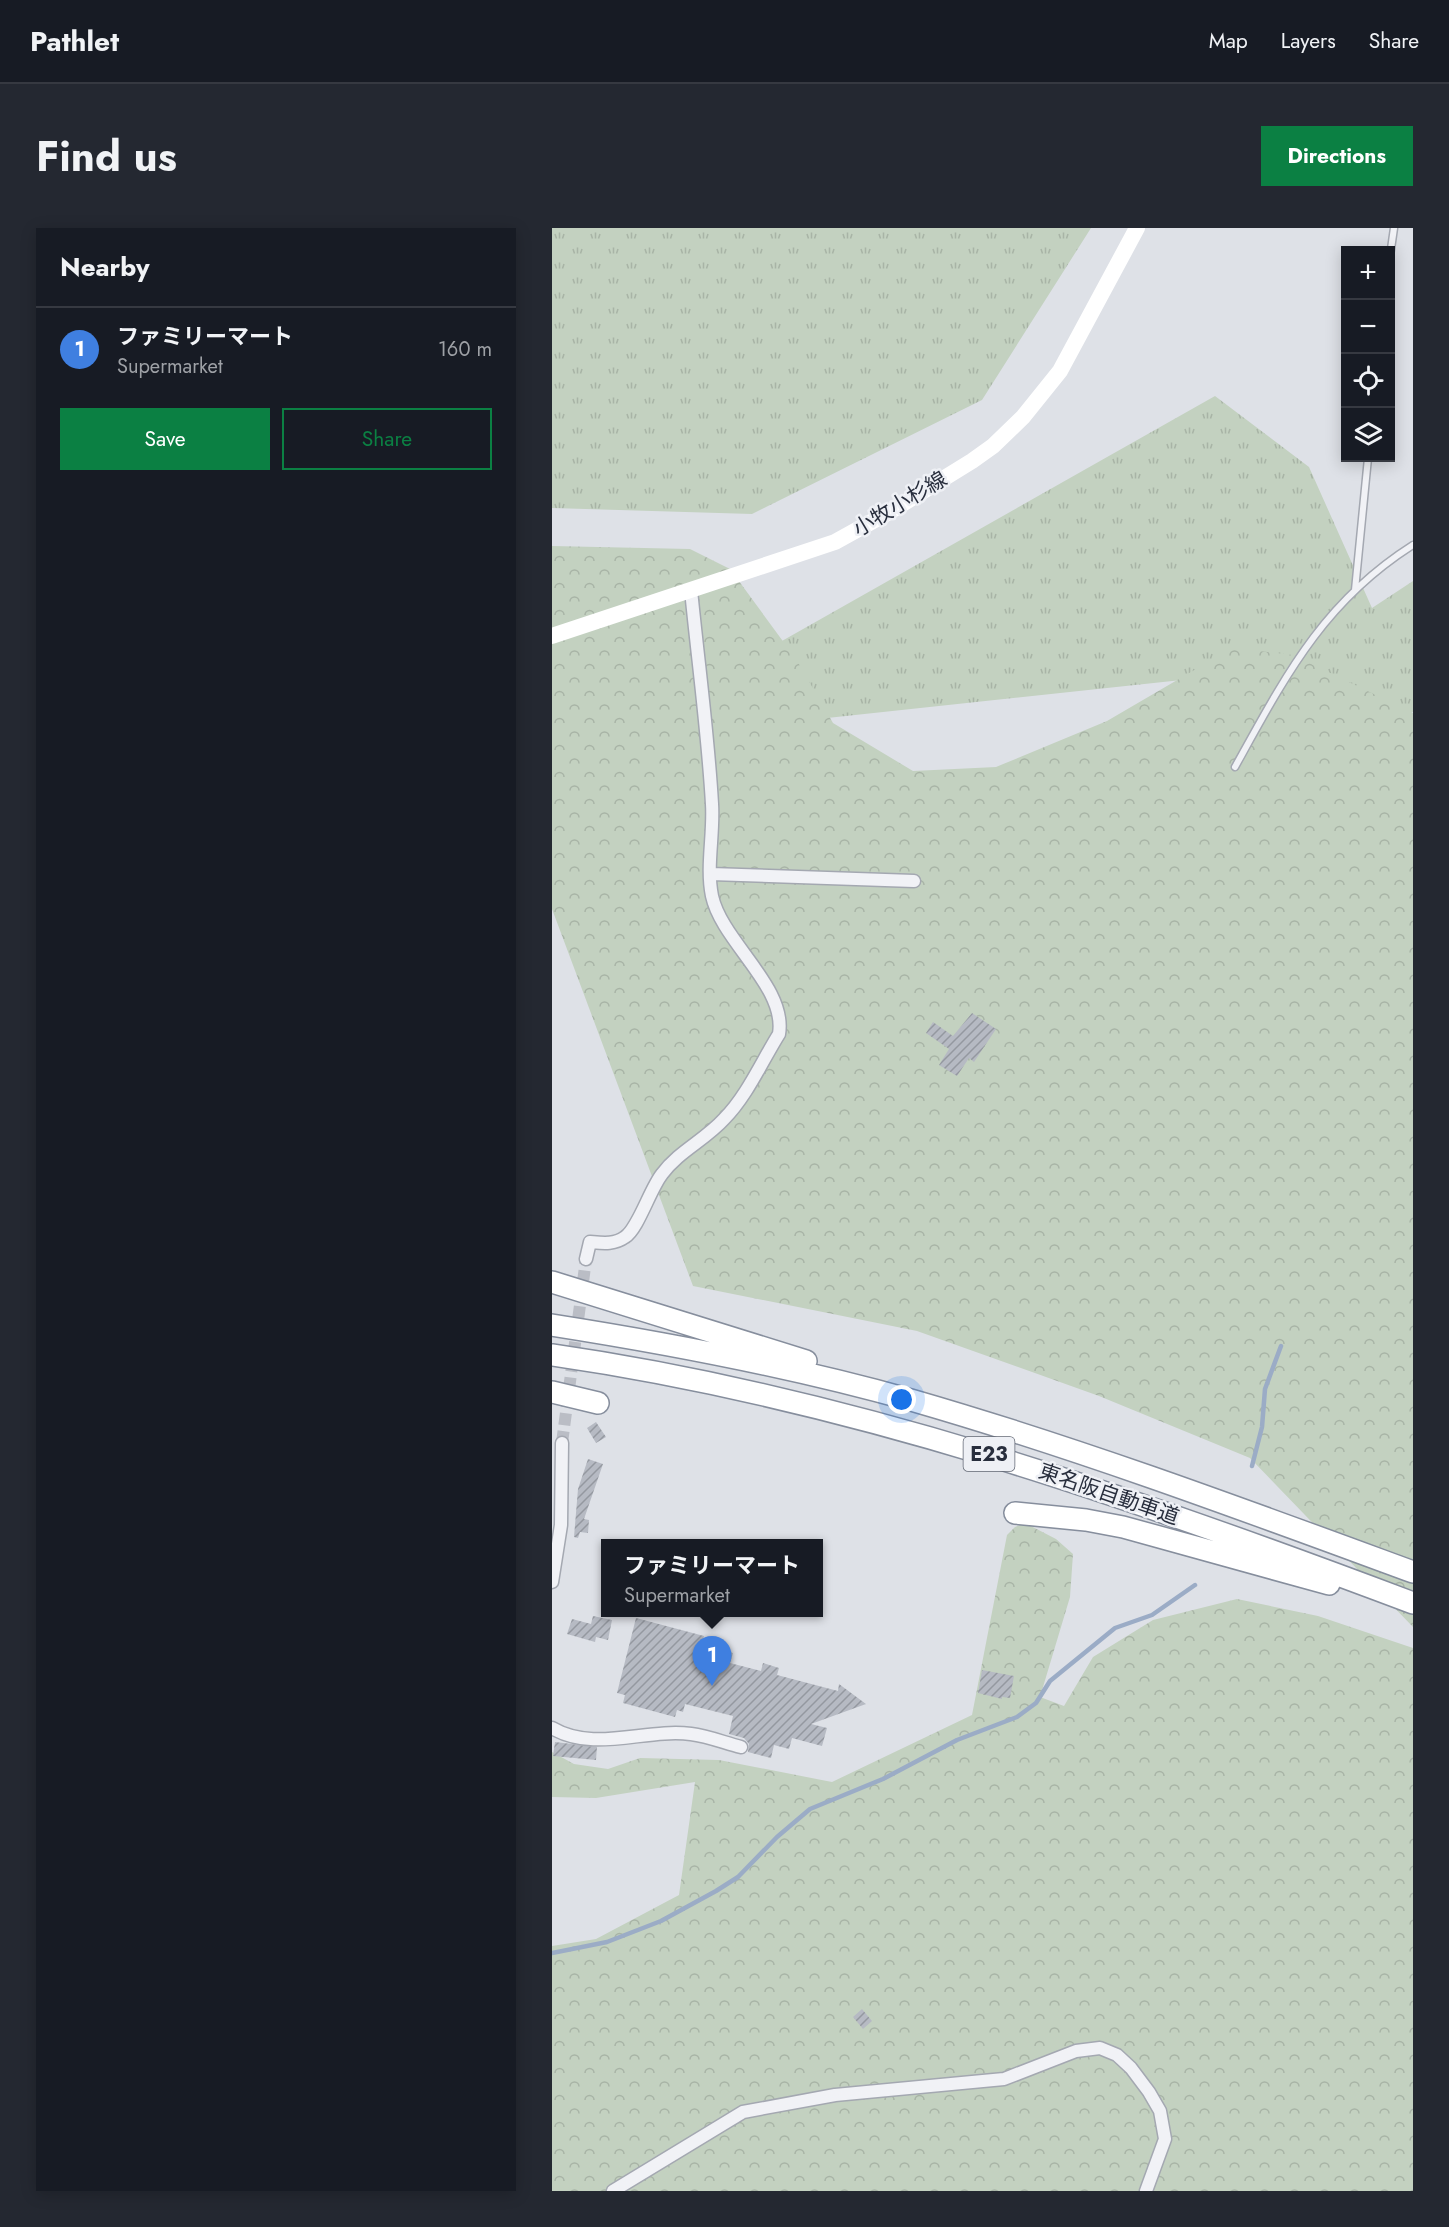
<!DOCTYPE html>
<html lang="en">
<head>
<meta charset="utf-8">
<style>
	:root { --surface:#171b24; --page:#242831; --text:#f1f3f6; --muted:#9ea1a6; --line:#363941; --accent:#0b8043 }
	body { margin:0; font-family:Jost,"Noto Sans JP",sans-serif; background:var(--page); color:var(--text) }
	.controls { position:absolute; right:18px; top:18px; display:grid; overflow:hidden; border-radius:0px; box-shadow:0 3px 15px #0003 }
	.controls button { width:54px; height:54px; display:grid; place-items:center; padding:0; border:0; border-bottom:2px solid var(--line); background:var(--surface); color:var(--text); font:30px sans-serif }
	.you { position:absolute; left:350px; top:1172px; width:21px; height:21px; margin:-15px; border:4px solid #fff; border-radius:50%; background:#1a73e8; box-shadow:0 0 0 9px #1a73e833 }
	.badge { display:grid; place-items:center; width:39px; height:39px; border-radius:50%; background:var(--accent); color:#fff; font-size:20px; font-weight:700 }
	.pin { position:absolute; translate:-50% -50px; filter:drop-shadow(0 2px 3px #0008) }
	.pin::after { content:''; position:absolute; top:32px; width:21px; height:18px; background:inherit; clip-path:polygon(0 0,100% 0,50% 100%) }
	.popup { position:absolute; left:49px; top:1311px; width:222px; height:78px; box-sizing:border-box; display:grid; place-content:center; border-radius:0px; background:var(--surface); filter:drop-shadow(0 2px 4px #0005); font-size:20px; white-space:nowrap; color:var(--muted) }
	.popup b { font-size:22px; color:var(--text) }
	.popup::after { content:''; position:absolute; left:50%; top:100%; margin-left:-12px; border:12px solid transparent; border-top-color:var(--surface) }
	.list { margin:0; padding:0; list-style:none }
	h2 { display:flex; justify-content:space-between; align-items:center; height:78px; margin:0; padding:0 24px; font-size:26px }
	h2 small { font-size:20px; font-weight:400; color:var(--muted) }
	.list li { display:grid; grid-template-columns:39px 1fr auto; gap:18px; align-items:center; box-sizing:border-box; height:84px; padding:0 24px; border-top:2px solid var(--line) }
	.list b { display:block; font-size:22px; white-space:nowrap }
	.list p { margin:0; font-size:20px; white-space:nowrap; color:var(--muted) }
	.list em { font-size:20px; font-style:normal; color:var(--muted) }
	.actions { display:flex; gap:12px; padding:18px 24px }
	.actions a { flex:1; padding:14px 0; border:2px solid var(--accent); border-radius:0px; text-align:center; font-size:21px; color:var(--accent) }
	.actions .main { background:var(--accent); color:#fff }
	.icon { flex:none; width:33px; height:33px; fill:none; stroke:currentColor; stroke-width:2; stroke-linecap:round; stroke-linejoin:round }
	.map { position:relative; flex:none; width:861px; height:1963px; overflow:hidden; border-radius:0px }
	header { display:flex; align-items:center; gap:36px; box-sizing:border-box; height:84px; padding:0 30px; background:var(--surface); border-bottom:2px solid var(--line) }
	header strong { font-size:28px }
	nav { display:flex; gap:33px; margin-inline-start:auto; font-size:21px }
	.intro { display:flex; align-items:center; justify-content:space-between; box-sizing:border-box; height:144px; padding:0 36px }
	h1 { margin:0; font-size:42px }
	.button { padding:15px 27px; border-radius:0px; background:var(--accent); color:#fff; font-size:21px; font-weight:700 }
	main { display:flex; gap:36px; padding:0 36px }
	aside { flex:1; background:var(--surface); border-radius:0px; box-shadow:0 3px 15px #0003 }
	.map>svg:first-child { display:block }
	.grass { fill:url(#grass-tufts) }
	.forest { fill:url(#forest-crowns) }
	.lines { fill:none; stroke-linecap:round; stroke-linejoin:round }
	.stream { stroke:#9bacc6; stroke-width:4.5 }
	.building { fill:url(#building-hatch) }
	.street-tunnel { stroke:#babdc5; stroke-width:12; stroke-dasharray:12 6; stroke-linecap:butt }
	.lane-casing { stroke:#a4a8b1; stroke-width:9 }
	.street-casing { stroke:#a4a8b1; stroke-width:15 }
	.highway-casing { stroke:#868e9d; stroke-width:24 }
	.lane { stroke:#f1f2f6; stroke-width:6 }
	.street { stroke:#f1f2f6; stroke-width:12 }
	.secondary { stroke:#fff; stroke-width:16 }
	.highway { stroke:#fff; stroke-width:21 }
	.labels { text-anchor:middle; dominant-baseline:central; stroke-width:5; stroke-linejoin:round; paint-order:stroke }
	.shield { fill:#eef0f5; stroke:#636874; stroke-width:1.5 }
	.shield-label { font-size:20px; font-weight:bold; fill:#282e3d }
	.street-label { font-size:21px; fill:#282e3d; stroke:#eef0f5 }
</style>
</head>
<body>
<header>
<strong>Pathlet</strong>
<nav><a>Map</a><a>Layers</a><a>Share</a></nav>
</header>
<div class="intro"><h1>Find us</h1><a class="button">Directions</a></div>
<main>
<aside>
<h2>Nearby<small></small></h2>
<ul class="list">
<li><span class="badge" style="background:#3f7fe0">1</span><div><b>ファミリーマート</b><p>Supermarket</p></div><em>160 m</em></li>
</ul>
<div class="actions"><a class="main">Save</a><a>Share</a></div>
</aside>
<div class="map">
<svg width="861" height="1963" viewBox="0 0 861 1963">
	<defs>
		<pattern id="grass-tufts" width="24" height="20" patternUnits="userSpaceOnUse" patternTransform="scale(1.5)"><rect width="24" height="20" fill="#c3d1c0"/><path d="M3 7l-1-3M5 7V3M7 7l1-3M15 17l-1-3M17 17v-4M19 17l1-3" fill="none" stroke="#a8b4a6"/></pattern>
		<pattern id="forest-crowns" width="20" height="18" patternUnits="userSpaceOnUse" patternTransform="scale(1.5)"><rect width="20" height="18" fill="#c3d1c0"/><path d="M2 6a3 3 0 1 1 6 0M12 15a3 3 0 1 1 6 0" fill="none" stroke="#a8b4a6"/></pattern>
		<pattern id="building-hatch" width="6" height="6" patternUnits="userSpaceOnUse" patternTransform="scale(1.5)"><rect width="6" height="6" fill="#b6bac3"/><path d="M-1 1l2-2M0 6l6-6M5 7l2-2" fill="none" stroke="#9498a0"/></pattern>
	</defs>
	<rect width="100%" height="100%" fill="#dee1e7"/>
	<path class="grass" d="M 0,0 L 539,0 L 430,172 L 200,286 L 0,280 Z
		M 663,168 L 757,239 L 820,380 L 861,353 L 861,484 L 835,494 L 667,448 L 238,494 L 207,426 Z"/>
	<path class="forest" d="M 0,318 L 138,321 L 178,341 L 244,431 L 281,495 L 361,543 L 444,539 L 555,493 L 680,420 L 741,427 L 861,485 L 861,1399 L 698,1230 L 547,1168 L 365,1103 L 141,1058 L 0,681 Z
		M 473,1295 L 504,1311 L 521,1326 L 518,1369 L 488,1469 L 512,1478 L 541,1429 L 601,1392 L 685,1371 L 766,1388 L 861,1420 L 861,1963 L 0,1963 L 0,1718 L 44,1711 L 127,1667 L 143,1554 L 44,1570 L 0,1569 L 0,1524 L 22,1536 L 56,1541 L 88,1530 L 167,1532 L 280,1554 L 420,1487 L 455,1307 L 463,1299 Z"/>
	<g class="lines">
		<path class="stream" d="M 700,1238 L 710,1199 L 713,1161 L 729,1118
			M 0,1725 L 55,1714 L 109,1693 L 164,1663 L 186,1649 L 225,1609 L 258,1581 L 331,1551 L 405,1512 L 465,1489 L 484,1475 L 498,1453 L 563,1400 L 600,1387 L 643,1357"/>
	</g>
	<path class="building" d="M 420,785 L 444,801 L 422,834 L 417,830 L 405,848 L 387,837 L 397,821 L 374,805 L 381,794 L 401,808 Z
		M 44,1194 L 54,1209 L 44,1215 L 35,1200 Z
		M 36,1231 L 51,1236 L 32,1291 L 37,1292 L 36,1305 L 28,1304 L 26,1310 L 22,1309 L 26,1261 Z
		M 41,1388 L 60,1392 L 56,1412 L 44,1409 L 43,1414 L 15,1406 L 20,1391 L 39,1396 Z
		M 84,1390 L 152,1408 L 150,1416 L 181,1425 L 178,1435 L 209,1443 L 211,1435 L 227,1440 L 225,1447 L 286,1463 L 287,1456 L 314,1476 L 259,1496 L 275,1500 L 270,1518 L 240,1510 L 237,1521 L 222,1517 L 219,1530 L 196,1524 L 197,1516 L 192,1510 L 177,1506 L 181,1488 L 133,1476 L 131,1484 L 125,1482 L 123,1489 L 71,1475 L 73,1467 L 65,1465 Z
		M 430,1442 L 462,1448 L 458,1470 L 450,1469 L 450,1471 L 426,1465 Z
		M 3,1514 L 45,1519 L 44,1532 L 1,1528 Z
		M 310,1781 L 320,1793 L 311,1801 L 301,1789 Z"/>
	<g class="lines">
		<path class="street-tunnel" d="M 10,1215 L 34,1031"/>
		<g class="lane-casing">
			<path id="lane" d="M 838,28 L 842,0
				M 803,362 L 816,230
				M 683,539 C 733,449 771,374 861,317"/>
		</g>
		<g class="street-casing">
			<path id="street" d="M 159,646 L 362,653
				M 34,1031 L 38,1014 C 50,1015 62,1017 73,1009 C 86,1001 98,961 110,946 C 127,923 153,912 172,891 C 195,868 210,833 227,806 C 235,759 170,714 160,668 C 154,639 162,606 160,576 C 156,505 146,433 139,362
				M 0,1354 L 9,1297 L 10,1215
				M 0,1500 C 42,1525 94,1500 139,1506 C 156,1508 173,1515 189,1519
				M 61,1963 L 191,1884 L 283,1867 L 452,1851 L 524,1823 L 548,1820 L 565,1827 L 579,1840 L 597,1864 L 608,1883 L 613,1911 L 594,1963"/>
		</g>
		<g class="highway-casing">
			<path id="highway" d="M 0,1054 L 254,1133
				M 0,1097 C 121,1116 242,1139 359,1172 C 529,1221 695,1283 861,1344
				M 0,1127 C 298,1170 580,1269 861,1375
				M 0,1164 L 46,1175
				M 463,1285 L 534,1292 L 571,1299 L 777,1356"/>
		</g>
		<use href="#lane" class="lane"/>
		<use href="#street" class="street"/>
		<path class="secondary" d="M 0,408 L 283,314 L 339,283 L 420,233 L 441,218 L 471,189 L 508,143 L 585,0"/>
		<use href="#highway" class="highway"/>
	</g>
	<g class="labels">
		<rect class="shield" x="411.5" y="1209" width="51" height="34" rx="4.5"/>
		<g class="shield-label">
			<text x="437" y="1226">E23</text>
		</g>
		<g class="street-label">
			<text transform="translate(348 276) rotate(-31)">小牧小杉線</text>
			<text transform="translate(557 1266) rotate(19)">東名阪自動車道</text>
		</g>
	</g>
</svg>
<div class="controls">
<button>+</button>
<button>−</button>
<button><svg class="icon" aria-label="locate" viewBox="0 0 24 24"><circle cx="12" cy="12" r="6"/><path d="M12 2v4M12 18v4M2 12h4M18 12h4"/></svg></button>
<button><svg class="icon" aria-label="layers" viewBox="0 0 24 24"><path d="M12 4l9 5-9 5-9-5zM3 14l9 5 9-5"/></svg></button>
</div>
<div class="you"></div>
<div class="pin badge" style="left:160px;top:1458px;background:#3f7fe0">1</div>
<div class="popup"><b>ファミリーマート</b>Supermarket</div>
</div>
</main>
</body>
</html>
